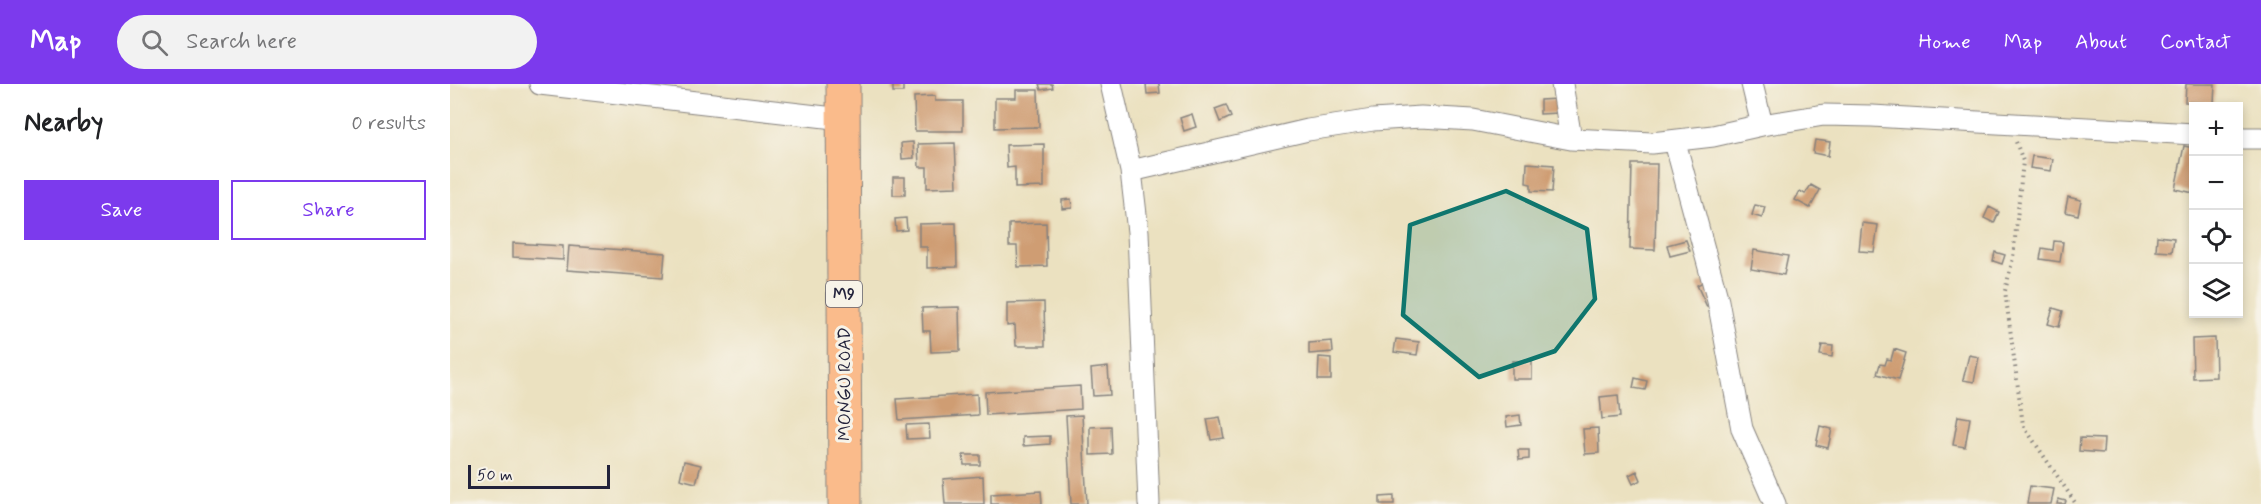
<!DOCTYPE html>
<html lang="en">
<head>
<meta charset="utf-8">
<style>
	:root { --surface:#fff; --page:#f2f2f2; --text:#202124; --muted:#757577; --line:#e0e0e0; --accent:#7c3aed }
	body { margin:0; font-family:Mynerve,sans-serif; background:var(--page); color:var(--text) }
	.controls { position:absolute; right:18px; top:18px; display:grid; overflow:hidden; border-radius:0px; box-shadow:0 3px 9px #0003 }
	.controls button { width:54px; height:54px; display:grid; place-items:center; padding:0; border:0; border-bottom:2px solid var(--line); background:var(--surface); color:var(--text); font:30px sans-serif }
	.scale { position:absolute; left:18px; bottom:15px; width:142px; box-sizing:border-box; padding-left:6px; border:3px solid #22223b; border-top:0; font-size:16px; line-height:21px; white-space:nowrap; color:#22223b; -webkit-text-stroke:4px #f7f3e8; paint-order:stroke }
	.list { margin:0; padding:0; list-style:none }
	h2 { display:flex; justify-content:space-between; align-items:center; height:78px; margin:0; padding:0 24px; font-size:26px }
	h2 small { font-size:20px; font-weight:400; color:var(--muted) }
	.actions { display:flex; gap:12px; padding:18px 24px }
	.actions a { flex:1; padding:14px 0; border:2px solid var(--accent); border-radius:0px; text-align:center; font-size:21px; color:var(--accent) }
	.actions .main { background:var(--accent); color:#fff }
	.icon { flex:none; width:33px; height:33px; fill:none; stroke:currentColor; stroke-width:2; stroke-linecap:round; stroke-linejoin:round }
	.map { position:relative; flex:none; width:1811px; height:420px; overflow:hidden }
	header { display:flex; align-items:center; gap:36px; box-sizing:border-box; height:84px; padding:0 30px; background:var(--accent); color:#fff }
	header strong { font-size:28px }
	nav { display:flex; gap:33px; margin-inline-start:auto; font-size:21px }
	.search { width:420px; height:54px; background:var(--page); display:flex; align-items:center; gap:15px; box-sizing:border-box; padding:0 21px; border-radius:33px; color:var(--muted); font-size:22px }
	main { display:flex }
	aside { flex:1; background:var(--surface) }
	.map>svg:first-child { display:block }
	.building { fill:#cf9d73 }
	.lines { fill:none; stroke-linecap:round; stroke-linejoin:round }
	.street-casing { stroke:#86827e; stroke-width:23 }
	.primary-casing { stroke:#86827e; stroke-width:35 }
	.path { stroke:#86827e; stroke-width:4; stroke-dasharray:1.5 4.5; stroke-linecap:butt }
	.street { stroke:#fff; stroke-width:21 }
	.primary { stroke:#fabb8b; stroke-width:33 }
	.marked { fill:#0f766e; fill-opacity:0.2; stroke:#0f766e; stroke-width:4.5; stroke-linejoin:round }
	.labels { text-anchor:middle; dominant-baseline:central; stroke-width:6; stroke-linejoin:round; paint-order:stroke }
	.shield { fill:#f7f3e8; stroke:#62616f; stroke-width:1.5 }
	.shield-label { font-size:16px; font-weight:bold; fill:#22223b }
	.street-label { font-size:18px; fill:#22223b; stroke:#f7f3e8 }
</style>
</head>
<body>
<header>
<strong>Map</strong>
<div class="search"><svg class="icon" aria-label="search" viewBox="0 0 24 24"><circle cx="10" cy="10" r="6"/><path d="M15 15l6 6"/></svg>Search here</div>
<nav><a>Home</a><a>Map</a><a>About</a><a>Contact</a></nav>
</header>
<main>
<aside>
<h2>Nearby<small>0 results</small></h2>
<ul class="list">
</ul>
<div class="actions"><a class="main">Save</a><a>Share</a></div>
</aside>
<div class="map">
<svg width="1811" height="420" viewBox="0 0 1811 420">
	<rect width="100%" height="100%" fill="#f7f3e8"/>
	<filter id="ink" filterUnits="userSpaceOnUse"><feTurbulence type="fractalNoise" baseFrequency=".0167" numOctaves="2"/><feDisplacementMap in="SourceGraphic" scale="12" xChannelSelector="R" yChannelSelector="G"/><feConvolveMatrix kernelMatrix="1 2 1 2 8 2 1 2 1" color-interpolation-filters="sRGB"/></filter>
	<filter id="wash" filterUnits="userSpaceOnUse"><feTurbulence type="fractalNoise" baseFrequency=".008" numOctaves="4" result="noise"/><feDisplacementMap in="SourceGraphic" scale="24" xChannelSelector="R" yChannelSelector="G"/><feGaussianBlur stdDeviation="1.35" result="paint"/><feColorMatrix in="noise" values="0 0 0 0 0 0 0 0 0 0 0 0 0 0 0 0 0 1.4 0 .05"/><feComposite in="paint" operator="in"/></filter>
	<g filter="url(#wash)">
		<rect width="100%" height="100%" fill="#ebe1c0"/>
		<g id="blocks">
			<path class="building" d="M 443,0 L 453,0 L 453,8 L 443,8 Z
				M 589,0 L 602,0 L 603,4 L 591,6 Z
				M 696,0 L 709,0 L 710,9 L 697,10 Z
				M 1736,0 L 1765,0 L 1764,19 L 1735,18 Z
				M 566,6 L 588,6 L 589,43 L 545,44 L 545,14 L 566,14 Z
				M 485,12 L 485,17 L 513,17 L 513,47 L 465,47 L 464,13 Z
				M 1107,15 L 1108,29 L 1090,30 L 1090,16 Z
				M 776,21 L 781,33 L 770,38 L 765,25 Z
				M 742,30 L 746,43 L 734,47 L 730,34 Z
				M 1365,56 L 1380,58 L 1378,72 L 1363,69 Z
				M 463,58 L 464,74 L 452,75 L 451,59 Z
				M 505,59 L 507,103 L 477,104 L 477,83 L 469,83 L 468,60 Z
				M 594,60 L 594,103 L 565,104 L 565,83 L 557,84 L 556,61 Z
				M 1734,62 L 1744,64 L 1744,109 L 1725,105 Z
				M 1582,72 L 1603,75 L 1601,87 L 1580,84 Z
				M 1077,79 L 1104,81 L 1102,108 L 1081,107 L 1081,100 L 1076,99 Z
				M 1182,80 L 1207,80 L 1205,166 L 1180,165 Z
				M 443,93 L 455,93 L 455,111 L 443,111 Z
				M 1361,101 L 1370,106 L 1360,124 L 1345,116 L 1350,107 L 1355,110 Z
				M 1618,113 L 1631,116 L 1628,131 L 1615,128 Z
				M 621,115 L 622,124 L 612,125 L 612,116 Z
				M 1305,121 L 1315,123 L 1312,134 L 1302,131 Z
				M 1539,123 L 1549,128 L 1544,139 L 1534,134 Z
				M 456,134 L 457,146 L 446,147 L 445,135 Z
				M 506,139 L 507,183 L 477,184 L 477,163 L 469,163 L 469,140 Z
				M 596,139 L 597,182 L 568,183 L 567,162 L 559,162 L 559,140 Z
				M 1412,139 L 1428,141 L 1424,168 L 1409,167 Z
				M 1707,152 L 1724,154 L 1722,168 L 1706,167 Z
				M 1236,156 L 1240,167 L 1220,172 L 1217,161 Z
				M 1604,157 L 1613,158 L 1610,178 L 1590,175 L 1592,164 L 1603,166 Z
				M 63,159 L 113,162 L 113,176 L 63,173 Z
				M 119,162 L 215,169 L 213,193 L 117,186 Z
				M 1304,166 L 1338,172 L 1334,191 L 1301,185 Z
				M 1545,168 L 1555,171 L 1552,180 L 1543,177 Z
				M 1255,197 L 1265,219 L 1257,223 L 1247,201 Z
				M 594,218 L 595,262 L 566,262 L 565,241 L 557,242 L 557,219 Z
				M 509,223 L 510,267 L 481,268 L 480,247 L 473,247 L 472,224 Z
				M 1603,224 L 1613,227 L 1609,243 L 1598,240 Z
				M 1765,254 L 1766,293 L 1743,294 L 1742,255 Z
				M 946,255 L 969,258 L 967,271 L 944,268 Z
				M 882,257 L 883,268 L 859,270 L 859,259 Z
				M 1372,261 L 1383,262 L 1382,273 L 1370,271 Z
				M 1444,265 L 1456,269 L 1448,296 L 1427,290 L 1430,280 L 1435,281 L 1437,275 L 1441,276 Z
				M 1519,271 L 1529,273 L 1524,298 L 1513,296 Z
				M 869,273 L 881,274 L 881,296 L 868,296 Z
				M 1062,277 L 1082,277 L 1082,295 L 1062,295 Z
				M 658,283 L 660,311 L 643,312 L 641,285 Z
				M 1185,294 L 1197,297 L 1195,306 L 1183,304 Z
				M 630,302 L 631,325 L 536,331 L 535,308 Z
				M 527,310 L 528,331 L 449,336 L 447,315 Z
				M 1168,311 L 1170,333 L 1152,335 L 1150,313 Z
				M 632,331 L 637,420 L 621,420 L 616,332 Z
				M 1070,331 L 1071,341 L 1057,343 L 1056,333 Z
				M 1508,332 L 1520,334 L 1515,363 L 1503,361 Z
				M 770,333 L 774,354 L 761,356 L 757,335 Z
				M 479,340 L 480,354 L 457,355 L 456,341 Z
				M 661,342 L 662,370 L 640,371 L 640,343 Z
				M 1370,342 L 1382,345 L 1378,364 L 1366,361 Z
				M 1148,344 L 1149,369 L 1135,370 L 1133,345 Z
				M 600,352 L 600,360 L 573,362 L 573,353 Z
				M 1630,354 L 1654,355 L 1653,369 L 1629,367 Z
				M 1068,366 L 1079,366 L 1079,375 L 1069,376 Z
				M 513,371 L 530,371 L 530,381 L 514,381 Z
				M 234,377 L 251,381 L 246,399 L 230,395 Z
				M 1187,387 L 1191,396 L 1183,400 L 1179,391 Z
				M 533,392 L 534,420 L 495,420 L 493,395 Z
				M 1580,402 L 1604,405 L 1601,420 L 1577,420 Z
				M 591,407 L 592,420 L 541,420 L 541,410 Z
				M 944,412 L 944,420 L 930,420 L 930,413 Z
				M 1608,415 L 1616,417 L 1615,420 L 1607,420 Z"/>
		</g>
	</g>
	<g filter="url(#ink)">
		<use href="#blocks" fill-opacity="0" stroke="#86827e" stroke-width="1.5"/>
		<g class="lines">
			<g class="street-casing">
				<path id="street" d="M 90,0 L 393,35
					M 661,0 L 681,87 L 688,148 L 699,420
					M 1112,0 L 1121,55
					M 1312,41 L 1374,31 L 1422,32 L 1744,50
					M 1788,54 L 1811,54
					M 1225,58 L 1268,217 L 1292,345 L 1325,420
					M 681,87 L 858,46 L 923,36 L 971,33 L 1023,36 L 1121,55 L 1202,59 L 1263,52 L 1312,41 L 1302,0"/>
			</g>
			<g class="primary-casing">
				<path id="primary" d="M 393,0 L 395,420"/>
			</g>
			<path class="path" d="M 1566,58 L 1573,77 L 1563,174 L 1555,207 L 1573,341 L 1626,420"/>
			<use href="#street" class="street"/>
			<use href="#primary" class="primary"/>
		</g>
	</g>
	<path class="marked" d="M 1056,107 L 1137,145 L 1145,215 L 1105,267 L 1029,293 L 953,231 L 960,141 Z"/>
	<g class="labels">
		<rect class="shield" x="376" y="197" width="36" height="26" rx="4.5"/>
		<g class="shield-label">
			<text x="394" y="210">M9</text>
		</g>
		<g class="street-label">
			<text transform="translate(395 300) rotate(-90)">MONGU ROAD</text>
		</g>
	</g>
</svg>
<div class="controls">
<button>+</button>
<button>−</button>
<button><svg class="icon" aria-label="locate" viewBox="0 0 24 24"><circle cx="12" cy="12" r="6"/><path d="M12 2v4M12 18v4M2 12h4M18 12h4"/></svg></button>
<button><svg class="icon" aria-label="layers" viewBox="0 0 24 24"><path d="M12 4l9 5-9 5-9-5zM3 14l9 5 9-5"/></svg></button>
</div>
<div class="scale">50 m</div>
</div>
</main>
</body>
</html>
